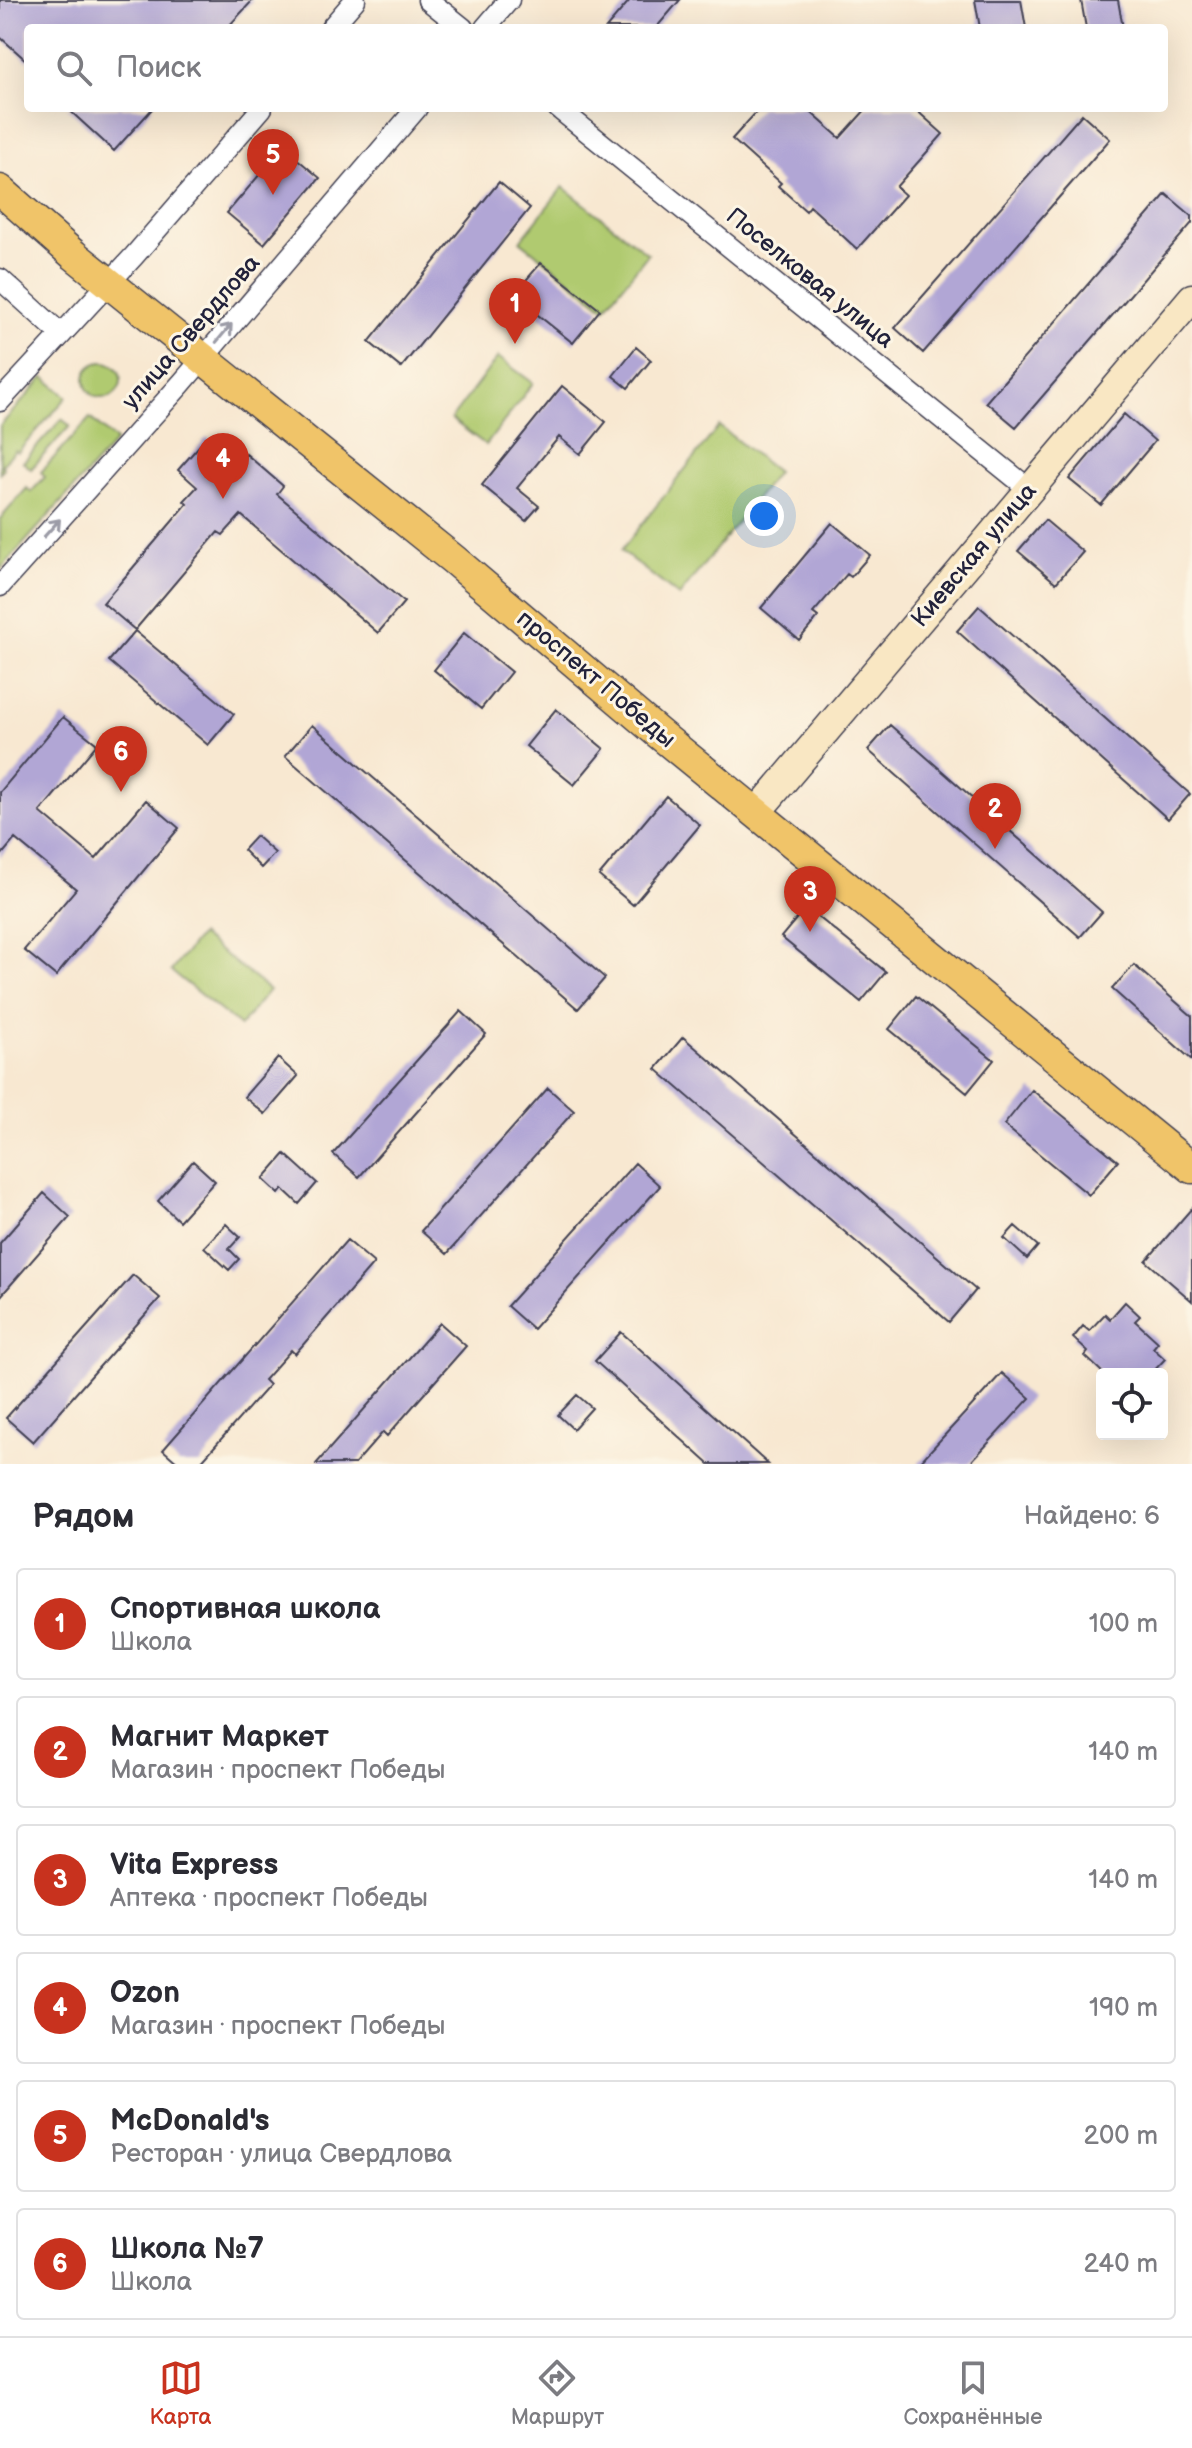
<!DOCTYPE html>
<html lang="ru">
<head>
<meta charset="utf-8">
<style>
	:root { --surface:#fff; --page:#f7f7f7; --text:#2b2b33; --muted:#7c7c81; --line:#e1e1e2; --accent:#c8321e }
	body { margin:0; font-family:"Balsamiq Sans",sans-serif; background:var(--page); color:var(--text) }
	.controls { position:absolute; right:24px; bottom:24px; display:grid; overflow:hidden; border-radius:8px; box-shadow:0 8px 32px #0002 }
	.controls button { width:72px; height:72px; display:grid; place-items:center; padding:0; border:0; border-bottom:2px solid var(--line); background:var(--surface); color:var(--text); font:40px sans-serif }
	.you { position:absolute; left:764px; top:516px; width:28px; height:28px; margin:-20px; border:6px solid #fff; border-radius:50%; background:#1a73e8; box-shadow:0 0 0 12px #1a73e833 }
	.badge { display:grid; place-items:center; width:52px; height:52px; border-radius:50%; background:var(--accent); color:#fff; font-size:26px; font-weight:700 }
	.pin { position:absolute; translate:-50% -66px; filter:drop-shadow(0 2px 4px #0008) }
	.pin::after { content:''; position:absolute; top:42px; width:28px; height:24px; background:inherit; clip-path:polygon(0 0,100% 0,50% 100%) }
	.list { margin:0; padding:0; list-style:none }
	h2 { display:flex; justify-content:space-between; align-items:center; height:104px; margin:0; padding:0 32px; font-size:34px }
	h2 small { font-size:26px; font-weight:400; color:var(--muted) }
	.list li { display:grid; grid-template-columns:52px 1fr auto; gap:24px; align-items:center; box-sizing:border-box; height:112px; margin:0 16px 16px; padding:0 16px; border:2px solid var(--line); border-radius:8px }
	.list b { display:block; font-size:30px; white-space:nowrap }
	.list p { margin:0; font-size:26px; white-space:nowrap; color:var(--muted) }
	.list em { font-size:26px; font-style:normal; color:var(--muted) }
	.icon { flex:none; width:44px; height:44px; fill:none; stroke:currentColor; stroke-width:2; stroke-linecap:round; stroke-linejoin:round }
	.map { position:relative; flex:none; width:1192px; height:1464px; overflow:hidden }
	.search { position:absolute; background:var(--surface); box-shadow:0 8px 32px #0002; left:24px; right:24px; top:24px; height:88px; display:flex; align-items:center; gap:20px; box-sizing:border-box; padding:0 28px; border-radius:8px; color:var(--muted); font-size:30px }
	.sheet { height:872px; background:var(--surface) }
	nav { display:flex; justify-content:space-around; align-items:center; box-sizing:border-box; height:112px; border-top:2px solid var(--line); background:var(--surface); font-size:22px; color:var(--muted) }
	nav a { display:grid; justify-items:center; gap:4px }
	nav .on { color:var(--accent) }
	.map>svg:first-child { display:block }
	.green { fill:#b0ca70; stroke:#697656; stroke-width:2 }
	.building { fill:#b1a6d5 }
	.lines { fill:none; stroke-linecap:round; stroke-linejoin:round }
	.street-casing { stroke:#424052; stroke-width:23 }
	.secondary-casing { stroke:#424052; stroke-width:31 }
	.primary-casing { stroke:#424052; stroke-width:33 }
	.street { stroke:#fff; stroke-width:20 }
	.secondary { stroke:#f9e7c3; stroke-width:28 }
	.primary { stroke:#f0c469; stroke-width:30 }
	.oneway { stroke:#9c9ca7 }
	.labels { text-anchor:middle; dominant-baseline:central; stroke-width:6; stroke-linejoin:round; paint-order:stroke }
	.street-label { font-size:24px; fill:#22223b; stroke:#fcf5e5 }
</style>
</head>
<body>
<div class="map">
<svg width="1192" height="1464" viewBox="0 0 1192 1464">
	<rect width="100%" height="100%" fill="#fcf5e5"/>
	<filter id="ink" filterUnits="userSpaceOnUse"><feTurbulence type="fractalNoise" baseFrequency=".0125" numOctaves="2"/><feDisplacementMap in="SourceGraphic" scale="16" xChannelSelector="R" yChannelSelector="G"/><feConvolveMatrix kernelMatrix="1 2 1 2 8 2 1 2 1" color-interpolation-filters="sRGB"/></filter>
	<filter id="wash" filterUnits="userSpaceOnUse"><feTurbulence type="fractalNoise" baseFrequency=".006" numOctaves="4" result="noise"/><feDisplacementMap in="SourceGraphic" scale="32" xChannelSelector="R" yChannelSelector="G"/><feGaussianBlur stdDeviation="1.8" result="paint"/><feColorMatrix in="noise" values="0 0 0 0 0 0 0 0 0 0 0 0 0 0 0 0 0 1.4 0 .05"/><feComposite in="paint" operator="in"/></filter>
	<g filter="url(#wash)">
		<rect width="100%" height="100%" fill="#f8e8d1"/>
		<path class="green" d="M 563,187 L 648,254 L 605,308 L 520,241 Z
			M 498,357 L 533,383 L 486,445 L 451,419 Z
			M85 380a18 18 0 1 1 36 0a18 18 0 1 1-36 0Z
			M 44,377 L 67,397 L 18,452 L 15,450 L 2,465 L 4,468 L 0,473 L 0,426 Z
			M 90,418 L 116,441 L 0,570 L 0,519 L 27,488 L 31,492 L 45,477 L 41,472 Z
			M 62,419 L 70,426 L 31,469 L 23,462 Z
			M 719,426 L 777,472 L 679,596 L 621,551 Z
			M 200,935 L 269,990 L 240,1026 L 171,971 Z"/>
		<g id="blocks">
			<path class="building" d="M 0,0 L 253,0 L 227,28 L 28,28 L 28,62 L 0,37 Z
				M 630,0 L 680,0 L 656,28 L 606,28 Z
				M 975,0 L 1021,0 L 1026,28 L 980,28 Z
				M 1081,0 L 1118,0 L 1123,28 L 1086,28 Z
				M 67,108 L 153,108 L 114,151 Z
				M 760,108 L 806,108 L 840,138 L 867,108 L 914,108 L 943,134 L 896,187 L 905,195 L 857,249 L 810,206 L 806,211 L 778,186 L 781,183 L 732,139 Z
				M 1082,114 L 1110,139 L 923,353 L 895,328 Z
				M 283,147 L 320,178 L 264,244 L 227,213 Z
				M 499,182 L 530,208 L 401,368 L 369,342 Z
				M 1166,194 L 1192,216 L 1192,223 L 1016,427 L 986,402 Z
				M 541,263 L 600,310 L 573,343 L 513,295 Z
				M 636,347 L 651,360 L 628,388 L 613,376 Z
				M 562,386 L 606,422 L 580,454 L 559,437 L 517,488 L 539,506 L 526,521 L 482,485 Z
				M 1124,414 L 1155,441 L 1101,505 L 1069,479 Z
				M 207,437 L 237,464 L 246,454 L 283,486 L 277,494 L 404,602 L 378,633 L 241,515 L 223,535 L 218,532 L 135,630 L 103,603 L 187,504 L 184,501 L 197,487 L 178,470 Z
				M 1045,520 L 1083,552 L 1056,583 L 1018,551 Z
				M 832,523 L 870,555 L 851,577 L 847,574 L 813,613 L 818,617 L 799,640 L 761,608 Z
				M 979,606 L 1190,794 L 1168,819 L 957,631 Z
				M 135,631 L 234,714 L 208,745 L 109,661 Z
				M 464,633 L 511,672 L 481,709 L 434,670 Z
				M 556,709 L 604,749 L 574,785 L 526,746 Z
				M 63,717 L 97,744 L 40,812 L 96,859 L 146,800 L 179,828 L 56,976 L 24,950 L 76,889 L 15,839 L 0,857 L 0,792 Z
				M 312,725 L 605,978 L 578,1009 L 285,756 Z
				M 890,725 L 1102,912 L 1080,937 L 868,750 Z
				M 666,796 L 700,825 L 633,905 L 599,876 Z
				M 256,836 L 275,853 L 261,868 L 243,850 Z
				M 806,907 L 886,972 L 861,1002 L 781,937 Z
				M 1134,965 L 1192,1016 L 1192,1060 L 1112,989 Z
				M 916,996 L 994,1060 L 967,1093 L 889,1029 Z
				M 461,1011 L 486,1034 L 359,1177 L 333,1154 Z
				M 683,1037 L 976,1290 L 949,1322 L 656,1069 Z
				M 278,1058 L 298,1076 L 265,1114 L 244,1097 Z
				M 548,1088 L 574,1111 L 447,1254 L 421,1231 Z
				M 1032,1090 L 1118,1161 L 1089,1195 L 1004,1125 Z
				M 285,1154 L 317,1183 L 299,1204 L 283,1189 L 279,1194 L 263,1179 Z
				M 193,1161 L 215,1181 L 179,1221 L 158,1201 Z
				M 635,1163 L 660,1186 L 533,1329 L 507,1306 Z
				M 44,1193 L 70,1217 L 0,1297 L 0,1243 Z
				M 1192,1208 L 1192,1301 L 1146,1261 Z
				M 226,1224 L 240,1237 L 229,1249 L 239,1259 L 229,1270 L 204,1247 Z
				M 1015,1226 L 1038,1246 L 1027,1259 L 1004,1238 Z
				M 347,1240 L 374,1263 L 295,1354 L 291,1350 L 264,1380 L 269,1385 L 199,1464 L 179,1464 L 163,1450 Z
				M 133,1275 L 160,1298 L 33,1442 L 6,1418 Z
				M 1125,1302 L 1140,1316 L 1135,1321 L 1158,1342 L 1153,1348 L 1165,1359 L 1151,1374 L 1104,1374 L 1085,1356 L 1088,1352 L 1073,1338 L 1083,1326 L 1089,1331 L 1105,1314 L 1110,1319 Z
				M 440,1323 L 466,1346 L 387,1436 L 383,1432 L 355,1464 L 316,1464 Z
				M 621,1332 L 768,1464 L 709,1464 L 595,1361 Z
				M 1002,1373 L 1030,1398 L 969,1464 L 918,1464 Z
				M 577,1395 L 592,1408 L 573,1429 L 558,1415 Z"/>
		</g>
	</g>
	<g filter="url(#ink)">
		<use href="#blocks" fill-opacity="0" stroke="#424052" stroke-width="2"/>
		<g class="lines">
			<g class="street-casing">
				<path id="street" d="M 428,0 L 463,28
					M 331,28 L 355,0
					M 485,28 L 509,0
					M 558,108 L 1029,489
					M 0,279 L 61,334
					M 0,401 L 134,256 L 262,108
					M 0,586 L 181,384 L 417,108"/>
			</g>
			<g class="secondary-casing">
				<path id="secondary" d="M 757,812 L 1192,298"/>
			</g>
			<g class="primary-casing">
				<path id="primary" d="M 0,190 L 74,255 L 454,560 L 658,733 L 1192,1168"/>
			</g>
			<use href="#street" class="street"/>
			<use href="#secondary" class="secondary"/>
			<use href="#primary" class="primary"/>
		</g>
		<defs><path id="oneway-shaft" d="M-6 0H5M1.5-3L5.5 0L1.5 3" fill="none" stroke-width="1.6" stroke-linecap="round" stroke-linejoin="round" transform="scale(2)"/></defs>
		<g class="oneway">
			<use href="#oneway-shaft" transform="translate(224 333) rotate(-50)"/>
			<use href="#oneway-shaft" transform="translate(52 528) rotate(-48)"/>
		</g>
	</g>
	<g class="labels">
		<g class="street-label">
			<text transform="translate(810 278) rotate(39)">Поселковая улица</text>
			<text transform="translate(191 332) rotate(-49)">улица Свердлова</text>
			<text transform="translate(974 555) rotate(-50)">Киевская улица</text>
			<text transform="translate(596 679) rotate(40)">проспект Победы</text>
		</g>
	</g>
</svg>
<div class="controls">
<button><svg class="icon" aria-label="locate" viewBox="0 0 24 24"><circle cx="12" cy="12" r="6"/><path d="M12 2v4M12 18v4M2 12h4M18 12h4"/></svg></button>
</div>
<div class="you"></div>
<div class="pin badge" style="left:515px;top:344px">1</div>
<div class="pin badge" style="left:995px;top:849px">2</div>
<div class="pin badge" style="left:810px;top:932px">3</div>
<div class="pin badge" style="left:223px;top:499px">4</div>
<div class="pin badge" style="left:273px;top:195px">5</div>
<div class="pin badge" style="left:121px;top:792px">6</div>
<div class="search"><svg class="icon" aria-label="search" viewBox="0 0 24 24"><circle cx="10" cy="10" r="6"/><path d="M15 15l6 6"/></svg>Поиск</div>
</div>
<section class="sheet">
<h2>Рядом<small>Найдено: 6</small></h2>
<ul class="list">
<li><span class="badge">1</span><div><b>Спортивная школа</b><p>Школа</p></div><em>100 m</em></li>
<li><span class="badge">2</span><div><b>Магнит Маркет</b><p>Магазин · проспект Победы</p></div><em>140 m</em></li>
<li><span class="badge">3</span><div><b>Vita Express</b><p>Аптека · проспект Победы</p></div><em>140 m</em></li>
<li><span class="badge">4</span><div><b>Ozon</b><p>Магазин · проспект Победы</p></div><em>190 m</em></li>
<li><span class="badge">5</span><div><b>McDonald's</b><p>Ресторан · улица Свердлова</p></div><em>200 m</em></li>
<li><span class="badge">6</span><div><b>Школа №7</b><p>Школа</p></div><em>240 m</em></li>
</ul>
</section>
<nav>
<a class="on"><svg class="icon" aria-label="map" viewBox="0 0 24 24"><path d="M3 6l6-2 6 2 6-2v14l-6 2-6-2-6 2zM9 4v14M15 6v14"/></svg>Карта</a>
<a><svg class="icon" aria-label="directions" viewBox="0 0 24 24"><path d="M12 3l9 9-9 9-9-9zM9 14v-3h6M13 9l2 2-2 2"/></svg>Маршрут</a>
<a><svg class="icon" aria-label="saved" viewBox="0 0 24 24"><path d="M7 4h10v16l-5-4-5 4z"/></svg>Сохранённые</a>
</nav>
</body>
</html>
